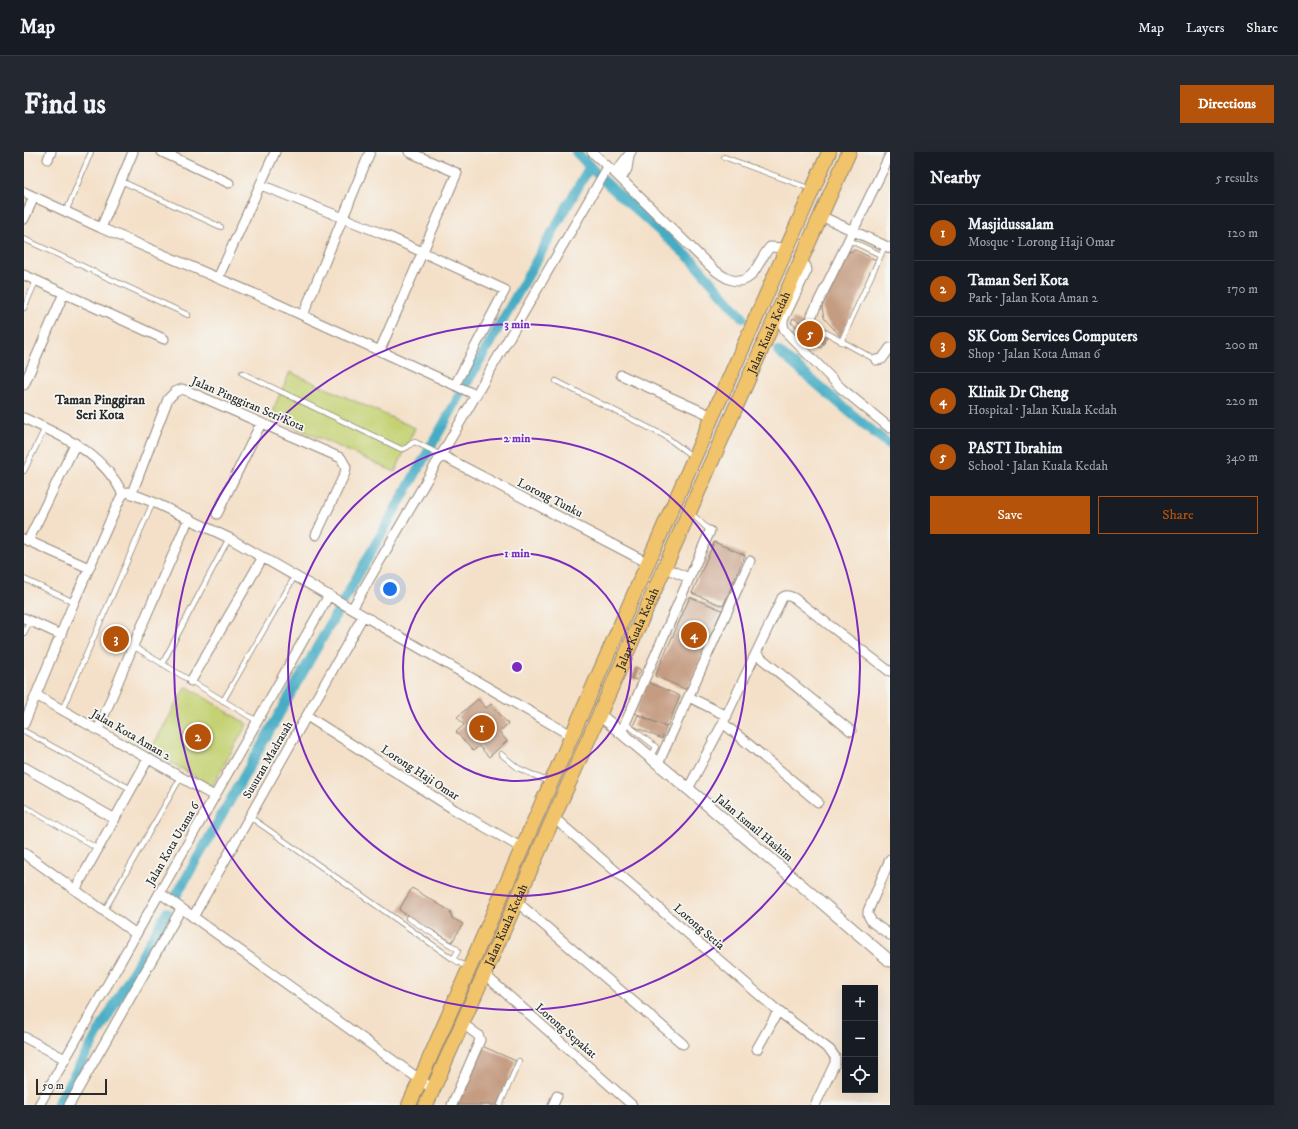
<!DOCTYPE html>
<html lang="en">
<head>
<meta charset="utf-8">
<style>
	:root { --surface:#171b24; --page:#242831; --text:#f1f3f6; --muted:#9ea1a6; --line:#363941; --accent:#b45309 }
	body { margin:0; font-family:"IM FELL DW Pica",serif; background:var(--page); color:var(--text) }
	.controls { position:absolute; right:12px; bottom:12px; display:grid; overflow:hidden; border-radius:0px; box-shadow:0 4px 16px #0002 }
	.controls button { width:36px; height:36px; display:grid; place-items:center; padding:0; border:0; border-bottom:1px solid var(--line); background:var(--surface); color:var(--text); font:20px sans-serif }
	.scale { position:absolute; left:12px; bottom:10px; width:71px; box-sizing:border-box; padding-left:4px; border:2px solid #2b2b2b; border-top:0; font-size:11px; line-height:14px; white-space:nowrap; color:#2b2b2b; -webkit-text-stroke:3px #f6f6f2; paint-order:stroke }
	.you { position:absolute; left:366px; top:437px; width:14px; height:14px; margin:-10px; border:3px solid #fff; border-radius:50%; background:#1a73e8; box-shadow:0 0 0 6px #1a73e833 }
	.badge { display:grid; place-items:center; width:26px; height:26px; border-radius:50%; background:var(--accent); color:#fff; font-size:13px; font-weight:700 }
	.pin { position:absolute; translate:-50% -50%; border:2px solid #fff; box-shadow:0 1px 4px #0006 }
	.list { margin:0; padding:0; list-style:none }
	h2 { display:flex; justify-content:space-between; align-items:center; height:52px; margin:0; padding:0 16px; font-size:17px }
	h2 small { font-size:13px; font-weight:400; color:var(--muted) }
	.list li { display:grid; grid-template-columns:26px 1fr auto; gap:12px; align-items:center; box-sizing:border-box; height:56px; padding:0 16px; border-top:1px solid var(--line) }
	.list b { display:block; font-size:15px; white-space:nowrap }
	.list p { margin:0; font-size:13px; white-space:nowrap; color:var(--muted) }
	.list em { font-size:13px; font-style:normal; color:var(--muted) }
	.actions { display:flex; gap:8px; padding:12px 16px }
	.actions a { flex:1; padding:9px 0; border:1px solid var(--accent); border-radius:0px; text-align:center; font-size:14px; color:var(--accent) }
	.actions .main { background:var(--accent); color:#fff }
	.icon { flex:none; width:22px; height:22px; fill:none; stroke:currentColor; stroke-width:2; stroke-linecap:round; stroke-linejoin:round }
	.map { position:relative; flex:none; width:866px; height:953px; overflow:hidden; border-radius:0px }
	header { display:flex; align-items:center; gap:24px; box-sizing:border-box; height:56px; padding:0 20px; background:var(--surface); border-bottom:1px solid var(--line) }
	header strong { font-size:19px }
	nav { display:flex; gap:22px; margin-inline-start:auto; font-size:14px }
	.intro { display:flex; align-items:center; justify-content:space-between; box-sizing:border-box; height:96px; padding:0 24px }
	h1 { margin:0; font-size:28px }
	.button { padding:10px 18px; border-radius:0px; background:var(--accent); color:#fff; font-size:14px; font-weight:700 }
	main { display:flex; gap:24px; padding:0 24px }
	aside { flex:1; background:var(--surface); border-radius:0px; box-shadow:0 4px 16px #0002 }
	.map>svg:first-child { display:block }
	.green { fill:#c4d273; stroke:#787e4f }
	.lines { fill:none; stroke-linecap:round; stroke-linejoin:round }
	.canal { stroke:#45acc4; stroke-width:10 }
	.building { fill:#c59c82 }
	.service-casing { stroke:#90867a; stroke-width:6 }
	.minor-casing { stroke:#90867a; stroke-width:11 }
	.tertiary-casing { stroke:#90867a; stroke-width:13 }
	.primary-casing { stroke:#90867a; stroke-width:16 }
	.service { stroke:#fff; stroke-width:4.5 }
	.minor { stroke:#fff; stroke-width:9 }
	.tertiary { stroke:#fff; stroke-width:11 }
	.primary { stroke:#f1c36a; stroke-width:14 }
	.ring { fill:none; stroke:#7b2cbf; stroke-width:2 }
	.labels { text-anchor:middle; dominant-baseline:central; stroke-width:3.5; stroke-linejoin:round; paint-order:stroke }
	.street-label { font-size:12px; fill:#2b2b2b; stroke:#f6f6f2 }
	.neighbourhood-label { font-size:13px; font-weight:bold; fill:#2b2b2b; stroke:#f6f6f2 }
	.centre { fill:#7b2cbf; stroke:#f6f6f2; stroke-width:2 }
	.ring-label { font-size:12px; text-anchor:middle; font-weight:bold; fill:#7b2cbf; stroke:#f6f6f2; stroke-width:3.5; stroke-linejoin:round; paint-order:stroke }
</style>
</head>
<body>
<header>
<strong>Map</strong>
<nav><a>Map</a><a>Layers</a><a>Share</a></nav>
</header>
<div class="intro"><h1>Find us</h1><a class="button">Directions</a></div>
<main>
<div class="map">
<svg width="866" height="953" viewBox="0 0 866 953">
	<rect width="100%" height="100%" fill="#f6f6f2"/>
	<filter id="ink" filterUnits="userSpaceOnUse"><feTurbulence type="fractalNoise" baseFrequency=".025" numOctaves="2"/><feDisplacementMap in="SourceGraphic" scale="8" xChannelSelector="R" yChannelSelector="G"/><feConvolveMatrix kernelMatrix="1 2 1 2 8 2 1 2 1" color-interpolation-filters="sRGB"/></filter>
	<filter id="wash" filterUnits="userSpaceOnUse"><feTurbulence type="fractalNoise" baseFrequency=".012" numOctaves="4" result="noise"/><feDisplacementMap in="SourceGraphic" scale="16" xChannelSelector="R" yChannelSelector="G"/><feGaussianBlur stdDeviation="0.9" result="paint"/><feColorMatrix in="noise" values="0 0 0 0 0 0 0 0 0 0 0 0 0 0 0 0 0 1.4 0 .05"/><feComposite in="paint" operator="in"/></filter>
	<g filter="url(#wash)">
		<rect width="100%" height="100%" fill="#f4e0c8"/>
		<path class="green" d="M 266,220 L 391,276 L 371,320 L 246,264 Z
			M 162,534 L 223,572 L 188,634 L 126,599 Z"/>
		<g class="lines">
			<path class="canal" d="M 552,0 L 579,28 L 670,110 L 719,166
				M 754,199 L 836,269 L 866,293
				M 152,744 L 566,14
				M 33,953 L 143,760"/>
		</g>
		<g id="blocks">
			<path class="building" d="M 831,98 L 852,108 L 817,185 L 800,166 L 798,155 L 823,101 Z
				M 769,166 L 803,184 L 797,196 L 768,180 L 772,174 L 767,171 Z
				M 690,390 L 721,403 L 699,454 L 668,441 Z
				M 666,445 L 698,458 L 663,538 L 631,524 Z
				M 612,515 L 617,518 L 612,528 L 607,526 Z
				M 624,530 L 656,544 L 643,575 L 611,561 Z
				M 454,547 L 462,556 L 467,552 L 484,572 L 475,580 L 483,589 L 465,605 L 455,594 L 449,599 L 432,580 L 440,573 L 433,565 Z
				M 614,563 L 642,575 L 638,587 L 609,574 Z
				M 388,736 L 426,759 L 428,766 L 439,772 L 428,790 L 375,758 Z
				M 458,894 L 492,909 L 473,953 L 432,953 Z"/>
		</g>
	</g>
	<g filter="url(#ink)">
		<use href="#blocks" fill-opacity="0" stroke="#90867a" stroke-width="1"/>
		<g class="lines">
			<g class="service-casing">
				<path id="service" d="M 700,5 L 787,37
					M 97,29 L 197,75
					M 42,60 L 67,0
					M 0,87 L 164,163
					M 825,88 L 857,103
					M 0,156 L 12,129
					M 790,174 L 852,208
					M 817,190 L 861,94
					M 218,221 L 377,297 C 384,298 385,291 391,290 L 417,303
					M 532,229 L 641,284 L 669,305
					M 0,319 L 21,276
					M 667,361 L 686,379
					M 0,427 L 50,450
					M 0,481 L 6,469
					M 109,494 L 233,569
					M 138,512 L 205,386
					M 199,549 L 271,424
					M 38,558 L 129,350
					M 601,571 L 632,595 L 626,606
					M 0,579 L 107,637
					M 477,602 L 494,616 L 525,630
					M 0,654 L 74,697
					M 226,665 L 429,807 L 444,816
					M 80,759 L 157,625
					M 384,766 L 433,797 L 434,799 L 429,807
					M 476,953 L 495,909"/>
			</g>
			<g class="minor-casing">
				<path id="minor" d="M 138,0 L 205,31
					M 568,0 L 591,21 L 686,114 C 697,124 716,138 729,121 C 735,113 739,103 746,95 L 763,96
					M 24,7 L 27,0
					M 591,21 L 607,0
					M 597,27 L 603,17 L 605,4
					M 237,33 L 359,82 L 481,138 L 431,233
					M 0,40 L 77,76 L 245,148 L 452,243
					M 797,64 L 866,96
					M 0,67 L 10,45
					M 77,76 L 109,0
					M 776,112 L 782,114 L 783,118 L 759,168 L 759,173 L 761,179 L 817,236 L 866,276
					M 0,123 L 140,187
					M 194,126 L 251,0
					M 279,163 L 346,0
					M 790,174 L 787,169 L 788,163 L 866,3
					M 356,198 L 433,21 L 385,0
					M 852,208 L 858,207 L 866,196
					M 597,223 L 688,264
					M 0,233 L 40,141
					M 0,266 C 41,286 77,299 99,342
					M 417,303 L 624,411
					M 108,341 L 144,247 L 151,240 L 158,237 L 171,242 L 317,306 L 322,315 L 321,321 L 292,383
					M 193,362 L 237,271
					M 0,387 L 65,416
					M 4,389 L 52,291
					M 641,416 L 665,426
					M 328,457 L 584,15
					M 0,466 L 37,483
					M 732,502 L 827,579
					M 167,529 L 239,405
					M 12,543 L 190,644
					M 665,545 L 703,564
					M 283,564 L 431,658 L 498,696
					M 699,571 L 794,650
					M 0,572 L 50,450 L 95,349 L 99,342 L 103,340 L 129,350 L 205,386 L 548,584
					M 74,578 L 109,494 L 165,366
					M 597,581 L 686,379
					M 634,612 L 726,409
					M 0,615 L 91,667
					M 664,637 L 699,571 L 758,446 C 762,442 765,444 770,446 L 865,519
					M 530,666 L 754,859 L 806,898 L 811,905 L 811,911 L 791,953
					M 0,701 L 112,782
					M 866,707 L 844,759 L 844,763 L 848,770 L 866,783
					M 51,738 L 124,607
					M 136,741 L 409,937
					M 493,750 L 659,892
					M 169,765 L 339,464
					M 460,822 L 608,953
					M 0,885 L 41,907
					M 733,897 L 754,859
					M 15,953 L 305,443
					M 45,953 L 157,757
					M 428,953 L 456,888 L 454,883 L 439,872
					M 529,953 L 533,944"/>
			</g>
			<g class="tertiary-casing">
				<path id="tertiary" d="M 576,563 L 687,656 L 866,809"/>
			</g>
			<g class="primary-casing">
				<g id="primary">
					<path d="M 385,953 C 486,723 587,493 689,263 C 727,176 767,88 805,0"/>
					<path id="s1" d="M 402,953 L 825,0"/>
				</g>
			</g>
			<use href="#service" class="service"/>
			<use href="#minor" class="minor"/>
			<use href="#tertiary" class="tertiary"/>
			<use href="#primary" class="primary"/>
		</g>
	</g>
	<g class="ring">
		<circle cx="493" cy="515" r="114"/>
		<circle cx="493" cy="515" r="229"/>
		<circle cx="493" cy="515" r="343"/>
	</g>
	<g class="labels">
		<g class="street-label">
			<text stroke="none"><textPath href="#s1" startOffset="845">Jalan Kuala Kedah</textPath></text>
			<text transform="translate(224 252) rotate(23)">Jalan Pinggiran Seri Kota</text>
			<text transform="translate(526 346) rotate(27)">Lorong Tunku</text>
			<text stroke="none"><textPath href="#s1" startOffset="521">Jalan Kuala Kedah</textPath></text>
			<text transform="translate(107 583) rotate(30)">Jalan Kota Aman 2</text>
			<text transform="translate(244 608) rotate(-60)">Susuran Madrasah</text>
			<text transform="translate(396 621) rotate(33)">Lorong Haji Omar</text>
			<text transform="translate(730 676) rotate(40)">Jalan Ismail Hashim</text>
			<text transform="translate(149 692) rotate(-60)">Jalan Kota Utama 6</text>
			<text stroke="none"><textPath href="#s1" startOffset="197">Jalan Kuala Kedah</textPath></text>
			<text transform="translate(675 775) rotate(41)">Lorong Setia</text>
			<text transform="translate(542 879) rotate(41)">Lorong Sepakat</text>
		</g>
		<g class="neighbourhood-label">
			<text x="76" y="248">Taman Pinggiran<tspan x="76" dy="15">Seri Kota</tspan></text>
		</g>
	</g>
	<circle cx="493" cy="515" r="6" class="centre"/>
	<g class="ring-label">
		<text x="493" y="176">3 min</text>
		<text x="493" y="290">2 min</text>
		<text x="493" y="405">1 min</text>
	</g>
</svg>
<div class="controls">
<button>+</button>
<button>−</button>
<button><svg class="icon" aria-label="locate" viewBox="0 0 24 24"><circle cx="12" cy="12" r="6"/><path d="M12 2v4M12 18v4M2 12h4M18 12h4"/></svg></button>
</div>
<div class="scale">50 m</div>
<div class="you"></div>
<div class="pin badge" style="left:458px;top:576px">1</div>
<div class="pin badge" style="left:174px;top:585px">2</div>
<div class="pin badge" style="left:92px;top:487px">3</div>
<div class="pin badge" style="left:670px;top:483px">4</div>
<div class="pin badge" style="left:786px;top:182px">5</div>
</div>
<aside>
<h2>Nearby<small>5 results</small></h2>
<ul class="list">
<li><span class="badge">1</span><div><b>Masjidussalam</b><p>Mosque · Lorong Haji Omar</p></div><em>120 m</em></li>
<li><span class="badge">2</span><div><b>Taman Seri Kota</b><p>Park · Jalan Kota Aman 2</p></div><em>170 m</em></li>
<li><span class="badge">3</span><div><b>SK Com Services Computers</b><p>Shop · Jalan Kota Aman 6</p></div><em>200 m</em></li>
<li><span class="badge">4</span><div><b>Klinik Dr Cheng</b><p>Hospital · Jalan Kuala Kedah</p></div><em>220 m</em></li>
<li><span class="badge">5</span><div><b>PASTI Ibrahim</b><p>School · Jalan Kuala Kedah</p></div><em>340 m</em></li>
</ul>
<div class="actions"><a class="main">Save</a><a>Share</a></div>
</aside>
</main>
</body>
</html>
